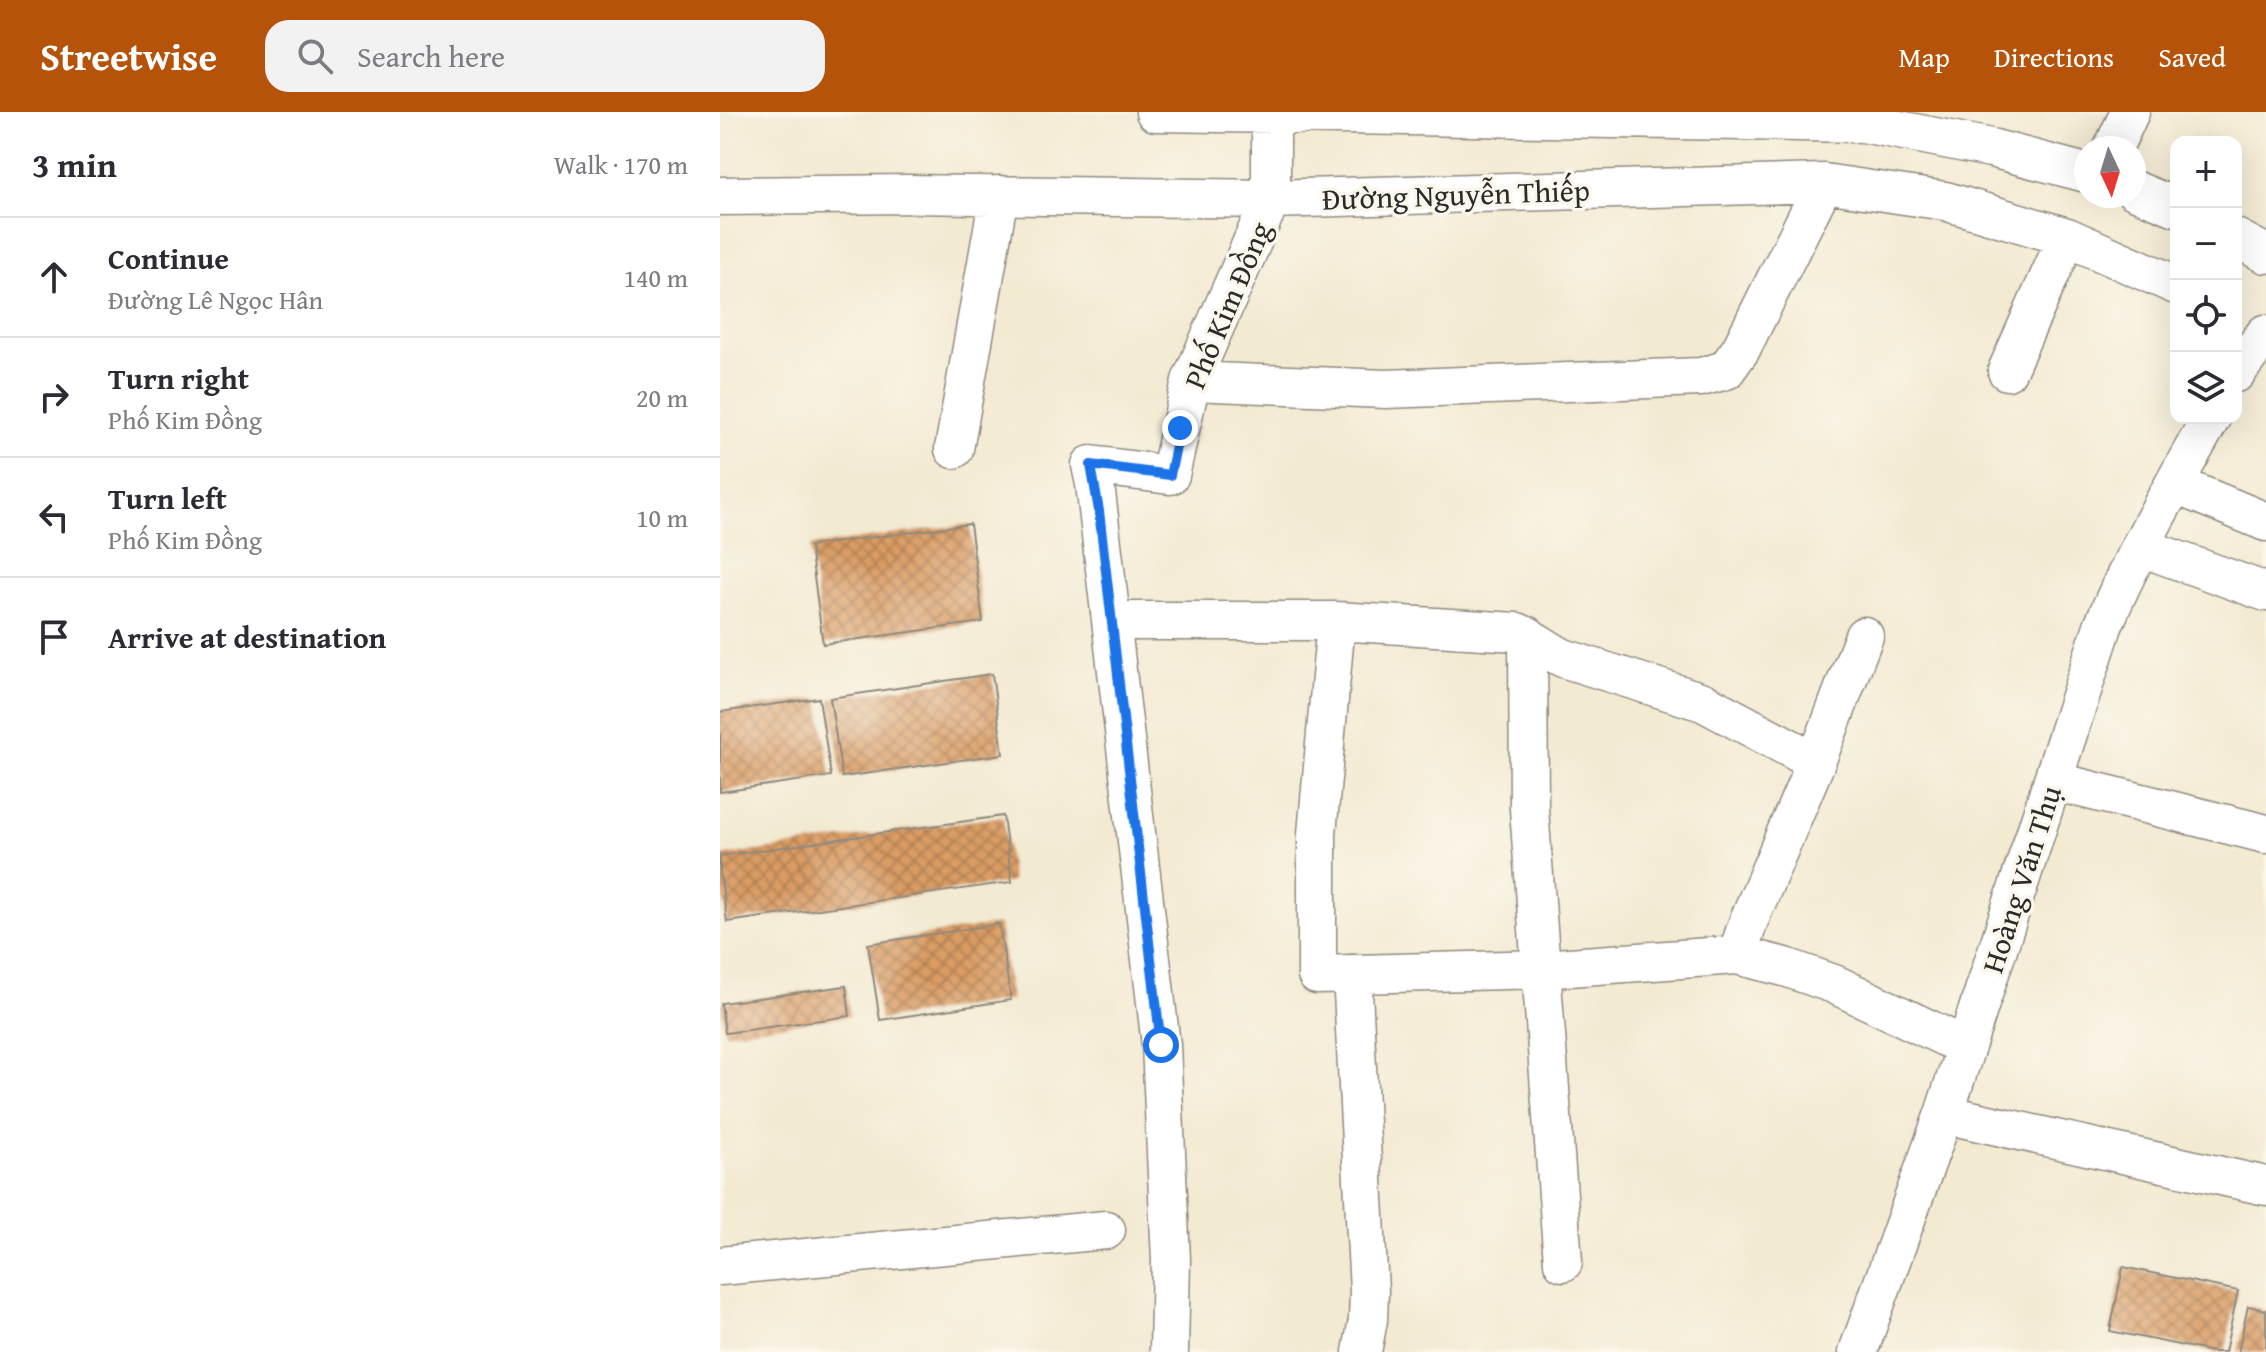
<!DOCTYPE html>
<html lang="en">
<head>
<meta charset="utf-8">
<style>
	:root { --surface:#fff; --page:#f2f2f3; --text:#2b2b33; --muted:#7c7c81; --line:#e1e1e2; --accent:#b45309 }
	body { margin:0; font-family:"Gentium Book Plus",serif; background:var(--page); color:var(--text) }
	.controls { position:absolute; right:24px; top:24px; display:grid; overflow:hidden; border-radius:16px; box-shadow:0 8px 32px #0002 }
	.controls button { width:72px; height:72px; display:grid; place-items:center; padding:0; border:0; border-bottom:2px solid var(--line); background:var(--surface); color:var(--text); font:40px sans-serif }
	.compass { position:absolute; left:1354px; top:24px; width:72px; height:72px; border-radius:50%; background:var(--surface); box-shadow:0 8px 32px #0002; rotate:176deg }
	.stop { position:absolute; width:24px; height:24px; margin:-18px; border:6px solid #1a73e8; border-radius:50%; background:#fff }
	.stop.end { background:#1a73e8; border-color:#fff; box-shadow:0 2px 8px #0008 }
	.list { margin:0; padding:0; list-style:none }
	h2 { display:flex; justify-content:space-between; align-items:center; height:104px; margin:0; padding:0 32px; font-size:34px }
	h2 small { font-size:26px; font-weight:400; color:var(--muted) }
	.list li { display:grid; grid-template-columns:52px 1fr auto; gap:24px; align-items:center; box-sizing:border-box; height:120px; padding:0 32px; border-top:2px solid var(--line) }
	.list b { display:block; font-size:30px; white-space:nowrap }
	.list p { margin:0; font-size:26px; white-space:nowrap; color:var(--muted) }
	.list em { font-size:26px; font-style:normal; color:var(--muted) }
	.icon { flex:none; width:44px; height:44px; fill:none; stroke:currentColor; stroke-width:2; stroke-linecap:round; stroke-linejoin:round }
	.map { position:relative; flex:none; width:1546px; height:1240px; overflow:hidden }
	header { display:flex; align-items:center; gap:48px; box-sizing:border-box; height:112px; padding:0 40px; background:var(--accent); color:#fff }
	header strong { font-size:38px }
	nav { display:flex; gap:44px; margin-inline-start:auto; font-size:28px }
	.search { width:560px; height:72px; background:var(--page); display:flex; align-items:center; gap:20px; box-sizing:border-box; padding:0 28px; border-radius:24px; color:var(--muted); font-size:30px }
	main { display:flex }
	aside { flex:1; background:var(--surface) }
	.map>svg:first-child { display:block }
	.building { fill:url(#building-cross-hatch) }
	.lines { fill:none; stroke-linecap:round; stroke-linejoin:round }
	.minor-casing { stroke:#8f8a7e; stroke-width:41 }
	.minor { stroke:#fff; stroke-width:38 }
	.route { stroke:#1a73e8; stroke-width:10 }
	.labels { text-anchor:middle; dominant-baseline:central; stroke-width:7; stroke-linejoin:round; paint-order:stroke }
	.street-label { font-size:30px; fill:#2b2b2b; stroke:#fbf7ec }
</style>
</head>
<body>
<header>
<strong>Streetwise</strong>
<div class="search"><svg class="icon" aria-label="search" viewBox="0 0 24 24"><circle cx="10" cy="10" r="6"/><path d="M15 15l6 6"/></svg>Search here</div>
<nav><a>Map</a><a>Directions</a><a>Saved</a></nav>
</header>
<main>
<aside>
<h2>3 min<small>Walk · 170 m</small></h2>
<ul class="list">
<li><svg class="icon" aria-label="ahead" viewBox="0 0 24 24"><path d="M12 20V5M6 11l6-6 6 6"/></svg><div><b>Continue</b><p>Đường Lê Ngọc Hân</p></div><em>140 m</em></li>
<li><svg class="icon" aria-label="right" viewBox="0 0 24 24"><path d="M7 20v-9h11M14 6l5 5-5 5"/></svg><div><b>Turn right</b><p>Phố Kim Đồng</p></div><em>20 m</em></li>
<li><svg class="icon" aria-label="left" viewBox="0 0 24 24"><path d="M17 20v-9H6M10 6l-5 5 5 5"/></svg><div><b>Turn left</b><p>Phố Kim Đồng</p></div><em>10 m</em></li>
<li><svg class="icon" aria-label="arrive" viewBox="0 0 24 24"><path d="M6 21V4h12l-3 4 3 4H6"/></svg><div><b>Arrive at destination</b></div></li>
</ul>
</aside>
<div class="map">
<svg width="1546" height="1240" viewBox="0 0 1546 1240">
	<defs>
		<pattern id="building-cross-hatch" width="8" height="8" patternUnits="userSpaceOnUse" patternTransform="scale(2)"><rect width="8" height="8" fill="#da9c64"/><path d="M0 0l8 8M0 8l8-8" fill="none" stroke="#b17f53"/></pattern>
	</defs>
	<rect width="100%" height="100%" fill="#fbf7ec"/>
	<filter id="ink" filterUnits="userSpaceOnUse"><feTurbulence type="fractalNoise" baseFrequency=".0125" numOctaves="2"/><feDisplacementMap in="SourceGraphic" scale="16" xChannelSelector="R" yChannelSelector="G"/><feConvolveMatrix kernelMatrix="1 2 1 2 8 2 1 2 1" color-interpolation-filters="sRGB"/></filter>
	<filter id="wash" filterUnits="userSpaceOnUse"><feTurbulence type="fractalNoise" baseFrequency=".006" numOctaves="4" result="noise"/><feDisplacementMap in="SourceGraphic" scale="32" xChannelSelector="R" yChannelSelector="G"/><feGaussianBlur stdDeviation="1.8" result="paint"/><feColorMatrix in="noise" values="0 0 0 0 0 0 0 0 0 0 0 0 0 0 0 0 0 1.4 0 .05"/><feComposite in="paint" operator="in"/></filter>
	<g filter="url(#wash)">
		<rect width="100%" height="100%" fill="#f3ead2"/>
		<g id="blocks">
			<path class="building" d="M 250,412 L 263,510 L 103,532 L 90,434 Z
				M 272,562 L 283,642 L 122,665 L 110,586 Z
				M 99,586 L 111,664 L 0,680 L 0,600 Z
				M 283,704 L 292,770 L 7,810 L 0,759 L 0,744 Z
				M 279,812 L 291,888 L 160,908 L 148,832 Z
				M 126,874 L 130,904 L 5,921 L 1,891 Z
				M 1403,1155 L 1518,1179 L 1505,1240 L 1493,1240 L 1390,1219 Z
				M 1528,1194 L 1546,1198 L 1546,1240 L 1518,1240 Z"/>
		</g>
	</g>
	<g filter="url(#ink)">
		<use href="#blocks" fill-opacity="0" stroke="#8f8a7e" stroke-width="2"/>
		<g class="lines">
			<g class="minor-casing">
				<path id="minor" d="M 435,0 L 1143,11 L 1271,36 L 1366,61
					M 1393,36 L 1410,0
					M 1414,78 L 1456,95
					M 0,84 L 187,82 L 551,87 L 1104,71 L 1225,89 L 1347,125 L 1456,173
					M 1516,126 L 1546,142
					M 1287,259 L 1347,125
					M 1516,261 L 1545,222
					M 471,269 L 666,277 L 981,265 L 1006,258 L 1021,237 L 1104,71
					M 234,337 L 279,83
					M 1454,372 L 1546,410
					M 1421,435 L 1546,480
					M 392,509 L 616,509 L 797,520 C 813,526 827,538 843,546 L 983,590 L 1096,650
					M 616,509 L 597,722 L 597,863 L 821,857 L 1017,843 L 1065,855 L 1114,872 L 1246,935
					M 808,524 L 809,697 L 843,1150
					M 1333,669 L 1546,722
					M 1017,843 L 1029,808 L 1096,650 L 1144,524
					M 632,862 L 649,1179 L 648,1208 L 642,1240
					M 1224,1002 L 1546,1074
					M 0,1154 L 386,1118
					M 449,1240 L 451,1148 L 441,933 L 375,372 L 371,353 L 450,363 L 471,269 L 551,87 L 551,0
					M 1138,1240 L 1224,1002 L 1383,514 C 1413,442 1453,374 1491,306"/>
			</g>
			<use href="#minor" class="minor"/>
		</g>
	</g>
	<g class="lines" filter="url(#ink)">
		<path class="route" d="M 441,933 L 379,399 L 371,353 L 450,363 L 460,316"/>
	</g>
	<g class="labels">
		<g class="street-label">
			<text transform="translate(736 82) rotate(-2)">Đường Nguyễn Thiếp</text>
			<text transform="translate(507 193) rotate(-67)">Phố Kim Đồng</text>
			<text transform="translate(1301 767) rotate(-72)">Hoàng Văn Thụ</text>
		</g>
	</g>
</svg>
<div class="controls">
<button>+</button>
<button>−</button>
<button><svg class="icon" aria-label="locate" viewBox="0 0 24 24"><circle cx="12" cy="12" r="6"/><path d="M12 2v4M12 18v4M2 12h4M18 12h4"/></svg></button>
<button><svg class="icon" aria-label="layers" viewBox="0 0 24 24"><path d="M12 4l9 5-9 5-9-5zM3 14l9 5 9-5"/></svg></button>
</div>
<svg class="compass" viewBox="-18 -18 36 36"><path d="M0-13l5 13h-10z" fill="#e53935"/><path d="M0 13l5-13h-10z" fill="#7c7c81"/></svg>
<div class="stop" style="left:441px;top:933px"></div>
<div class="stop end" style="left:460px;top:316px"></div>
</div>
</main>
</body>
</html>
